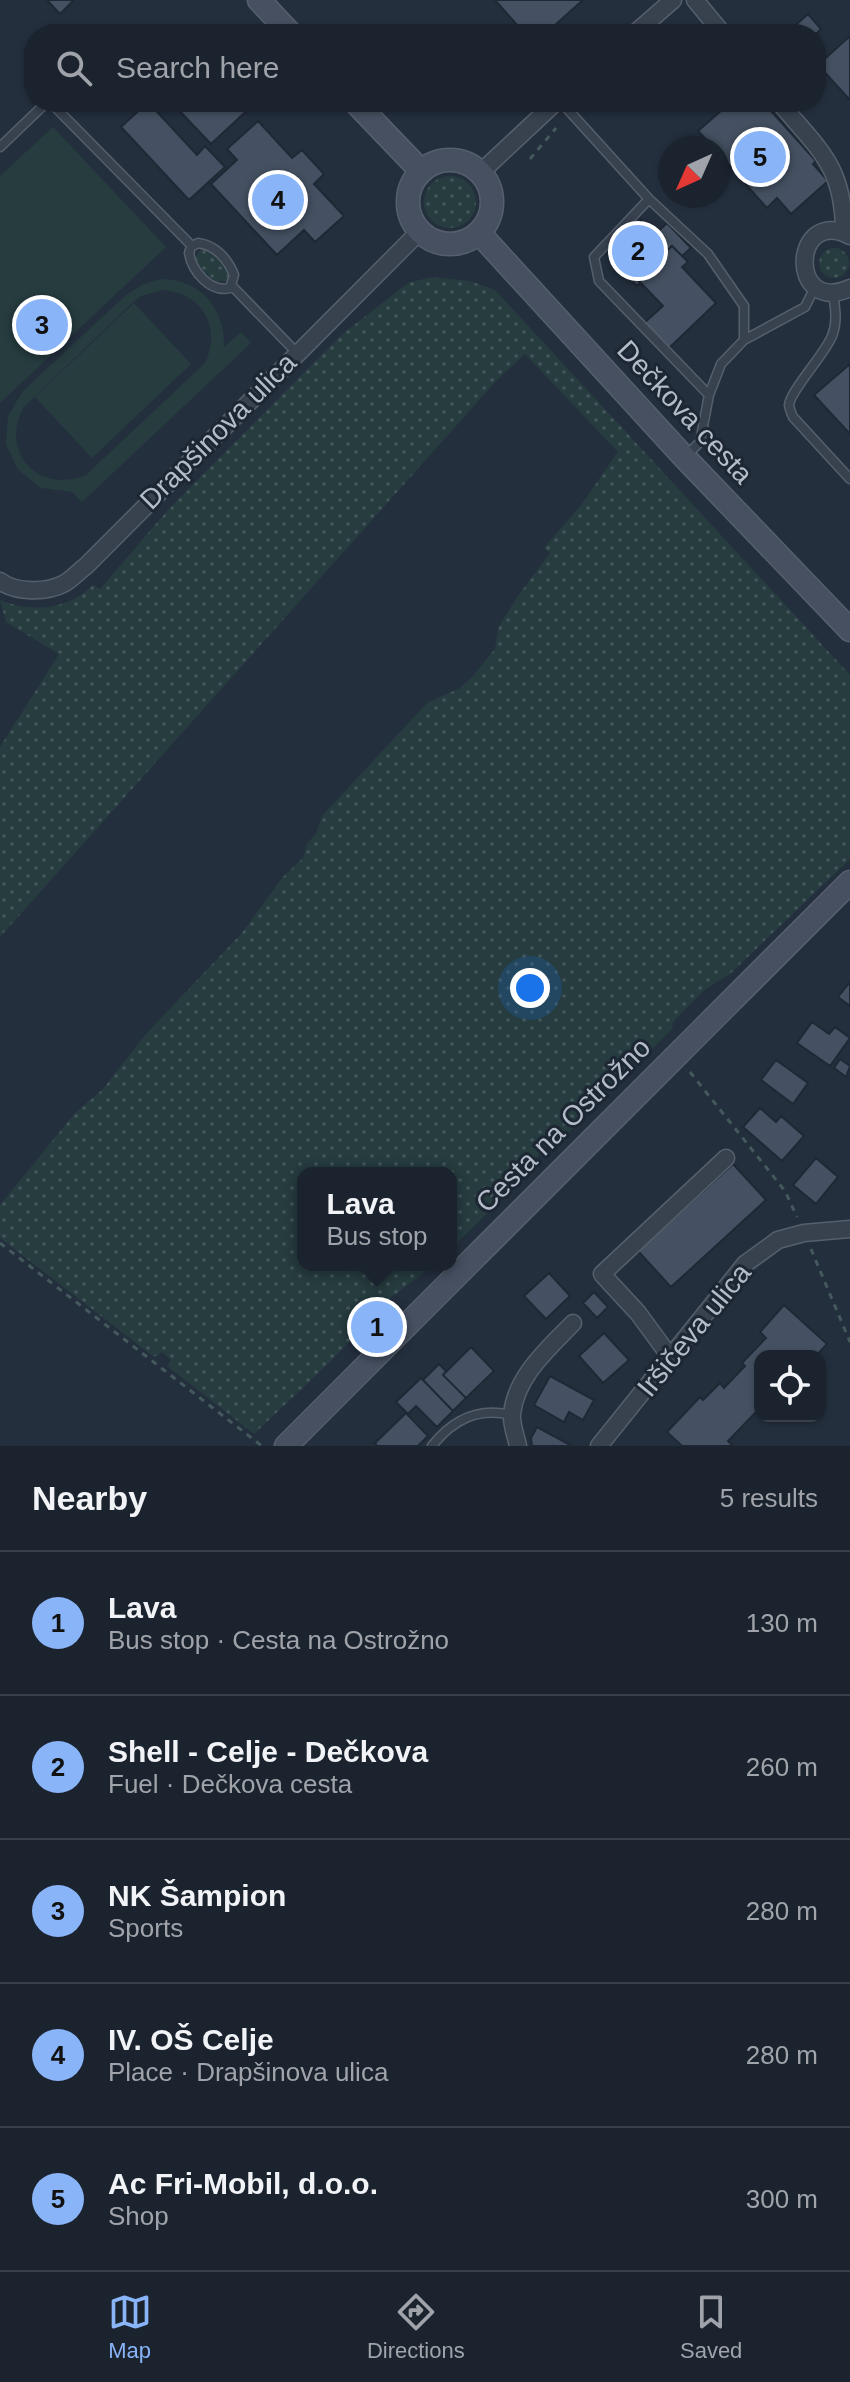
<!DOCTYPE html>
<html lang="en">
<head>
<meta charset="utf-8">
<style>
	:root { --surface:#1b232e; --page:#282f3a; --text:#f1f3f6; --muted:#a0a4aa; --line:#39404a; --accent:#8ab4f8 }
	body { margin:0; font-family:Helvetica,sans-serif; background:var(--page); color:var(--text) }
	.controls { position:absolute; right:24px; bottom:24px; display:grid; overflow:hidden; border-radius:16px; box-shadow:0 2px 6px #0004 }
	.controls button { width:72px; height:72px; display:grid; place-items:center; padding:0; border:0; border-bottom:2px solid var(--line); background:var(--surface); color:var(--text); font:40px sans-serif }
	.compass { position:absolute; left:658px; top:136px; width:72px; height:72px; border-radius:50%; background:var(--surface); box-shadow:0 2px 6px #0004; rotate:225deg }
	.you { position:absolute; left:530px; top:988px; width:28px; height:28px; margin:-20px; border:6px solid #fff; border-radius:50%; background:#1a73e8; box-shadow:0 0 0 12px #1a73e833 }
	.badge { display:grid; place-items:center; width:52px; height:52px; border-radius:50%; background:var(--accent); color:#111; font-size:26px; font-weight:700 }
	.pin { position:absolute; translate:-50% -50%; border:4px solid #fff; box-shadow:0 2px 8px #0006 }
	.popup { position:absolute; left:297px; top:1167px; width:160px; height:104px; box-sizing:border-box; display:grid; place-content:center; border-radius:16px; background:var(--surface); filter:drop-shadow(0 2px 6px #0005); font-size:26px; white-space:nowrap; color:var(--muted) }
	.popup b { font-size:30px; color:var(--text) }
	.popup::after { content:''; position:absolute; left:50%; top:100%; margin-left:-16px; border:16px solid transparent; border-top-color:var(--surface) }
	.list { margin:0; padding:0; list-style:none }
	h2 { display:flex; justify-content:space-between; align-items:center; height:104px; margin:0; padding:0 32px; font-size:34px }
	h2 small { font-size:26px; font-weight:400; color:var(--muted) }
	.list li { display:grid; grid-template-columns:52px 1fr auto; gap:24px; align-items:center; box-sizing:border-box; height:144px; padding:0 32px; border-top:2px solid var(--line) }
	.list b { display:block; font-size:30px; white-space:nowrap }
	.list p { margin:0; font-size:26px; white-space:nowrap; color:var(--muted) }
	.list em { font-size:26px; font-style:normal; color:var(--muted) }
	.icon { flex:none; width:44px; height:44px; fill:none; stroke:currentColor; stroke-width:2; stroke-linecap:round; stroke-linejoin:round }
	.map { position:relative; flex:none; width:850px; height:1446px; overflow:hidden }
	.search { position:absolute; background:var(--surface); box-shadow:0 2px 6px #0004; left:24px; right:24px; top:24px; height:88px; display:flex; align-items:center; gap:20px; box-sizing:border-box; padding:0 28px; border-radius:32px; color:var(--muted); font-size:30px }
	.sheet { height:824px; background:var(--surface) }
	nav { display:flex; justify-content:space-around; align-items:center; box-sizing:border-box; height:112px; border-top:2px solid var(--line); background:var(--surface); font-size:22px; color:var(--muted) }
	nav a { display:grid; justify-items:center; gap:4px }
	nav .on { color:var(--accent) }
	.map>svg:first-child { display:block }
	.grass { fill:url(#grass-dots) }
	.pitch { fill:#263c3f; fill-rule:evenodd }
	.building { fill:#455162; stroke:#1f2835; stroke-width:2 }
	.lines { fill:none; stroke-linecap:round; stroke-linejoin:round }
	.lane-casing { stroke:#565f6c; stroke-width:11 }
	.street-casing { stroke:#565f6c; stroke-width:19 }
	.secondary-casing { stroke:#565f6c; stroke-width:25 }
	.path { stroke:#44595c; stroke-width:3; stroke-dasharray:6 6; stroke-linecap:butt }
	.lane { stroke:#38414e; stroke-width:8 }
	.street { stroke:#38414e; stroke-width:16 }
	.secondary { stroke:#465061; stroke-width:22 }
	.labels { text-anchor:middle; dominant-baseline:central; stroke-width:6; stroke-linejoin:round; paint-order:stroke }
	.street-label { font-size:28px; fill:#b4bcc9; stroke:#1d2633 }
</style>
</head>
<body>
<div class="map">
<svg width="850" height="1446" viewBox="0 0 850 1446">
	<defs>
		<pattern id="grass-dots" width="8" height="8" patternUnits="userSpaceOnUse" patternTransform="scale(2)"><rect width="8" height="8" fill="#263c3f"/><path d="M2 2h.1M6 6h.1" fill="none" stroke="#435659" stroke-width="1.8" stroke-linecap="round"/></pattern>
	</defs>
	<rect width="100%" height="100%" fill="#242f3e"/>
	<path class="grass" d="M424 202a26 26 0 1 1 52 0a26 26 0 1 1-52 0Z
		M819 263a15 15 0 1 1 30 0a15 15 0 1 1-30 0Z
		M 201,249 C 216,250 232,265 227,281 L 216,282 L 202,270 L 195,257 Z
		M 432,277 L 470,281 L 495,290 L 850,675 L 850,859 L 730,974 L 704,990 L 673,1022 L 672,1029 L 565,1136 C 552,1141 533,1155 531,1170 L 451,1249 L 451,1173 L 303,1173 L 303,1265 L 434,1265 L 389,1299 L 330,1362 L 254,1434 L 167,1366 L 171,1360 L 162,1352 L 154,1357 L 0,1238 L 0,1205 L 75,1113 L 103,1089 L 145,1035 L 241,934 L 283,877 L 303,858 L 307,843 L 316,834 L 322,816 L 427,703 L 460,688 L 473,676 L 495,649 L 499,626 L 518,596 L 550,553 L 544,548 L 581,505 L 618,452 L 525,354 L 497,380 L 0,937 L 0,747 L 59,654 L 6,622 L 0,600 C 32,613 68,610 93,585 L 100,589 L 167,511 L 340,336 L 408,283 Z"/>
	<path class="pitch" d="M 53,127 L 166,247 L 0,403 L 0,176 Z
		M 160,279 C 201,279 225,308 224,347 L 241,332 L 251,343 L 82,502 L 72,492 L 41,488 L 18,470 L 6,444 L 8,416 L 23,391 L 126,295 L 142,285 ZM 163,290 C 202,293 222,327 205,363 L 86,475 C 39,494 0,454 23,408 L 132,303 L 141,296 Z
		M 134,303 L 191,364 L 92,458 L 35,397 Z"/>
	<path class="building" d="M 47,0 L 74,0 L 60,14 Z
		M 495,0 L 583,0 L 545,34 L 525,34 Z
		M 808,14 L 821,29 L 816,34 L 789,34 L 788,32 Z
		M 850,36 L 850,100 L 818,65 Z
		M 148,102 L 197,155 L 205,146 L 225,167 L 189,200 L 121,127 Z
		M 171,102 L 254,102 L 255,103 L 211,144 Z
		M 731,102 L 763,102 L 816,161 L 813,164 L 828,181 L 791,214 L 777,198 L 767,208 L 718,153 L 718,148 L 714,148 L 698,131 Z
		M 258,121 L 292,158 L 302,150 L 324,174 L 314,184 L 344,216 L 315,242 L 304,230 L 277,255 L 211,184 L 237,160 L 227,149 Z
		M 641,220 L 655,234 L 667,223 L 691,248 L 682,256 L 672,246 L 637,279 L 640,283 L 637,286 L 606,253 Z
		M 672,246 L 688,262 L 682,267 L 716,303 L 667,350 L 643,324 L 663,306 L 637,279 Z
		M 850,364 L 850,434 L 814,395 Z
		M 850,982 L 850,1006 L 838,997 Z
		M 812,1022 L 829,1034 L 835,1027 L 850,1038 L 830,1066 L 797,1043 Z
		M 840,1059 L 850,1066 L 846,1077 L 834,1068 Z
		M 776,1060 L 808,1083 L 793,1104 L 761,1080 Z
		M 760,1108 L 776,1122 L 781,1116 L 804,1136 L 782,1161 L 743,1127 Z
		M 816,1158 L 838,1177 L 816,1204 L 793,1185 Z
		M 733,1164 L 766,1200 L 671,1287 L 638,1251 Z
		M 549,1273 L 570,1296 L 546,1319 L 524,1296 Z
		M 594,1292 L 608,1307 L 597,1318 L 583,1303 Z
		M 784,1305 L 827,1344 L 816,1356 L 760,1356 L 760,1408 L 728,1441 L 733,1446 L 682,1446 L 667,1432 L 700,1397 L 703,1400 L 720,1383 L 724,1388 L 745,1366 L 742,1363 L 766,1338 L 760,1332 Z
		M 604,1333 L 629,1360 L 603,1383 L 579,1356 Z
		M 471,1347 L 494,1371 L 466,1398 L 443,1375 Z
		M 439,1364 L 446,1371 L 443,1375 L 466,1398 L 453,1411 L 423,1380 Z
		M 550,1376 L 594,1400 L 583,1420 L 569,1412 L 564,1422 L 534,1405 Z
		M 421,1378 L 453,1411 L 437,1427 L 416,1406 L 408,1414 L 396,1402 Z
		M 406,1413 L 428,1436 L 418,1446 L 377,1446 L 375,1443 Z
		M 537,1427 L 572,1446 L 532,1446 L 531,1438 Z"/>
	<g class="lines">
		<g class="lane-casing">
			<path id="lane" d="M 50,102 L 192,246
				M 561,102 L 649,199 L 708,254 L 744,306 L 744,340 L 721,364 L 709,395
				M 0,147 L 47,102
				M 649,199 L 594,257 L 599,281 L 709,395 L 700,442 L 685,457
				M 198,243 C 215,245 228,259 234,275 L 230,288 C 210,293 192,271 189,253 L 191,247 Z
				M 232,286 L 296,352
				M 833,293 C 835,308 838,321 832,336 C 825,354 790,391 789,405 C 789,407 792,415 793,417 L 850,479
				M 744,340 L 805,307 L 815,287
				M 432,1446 C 453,1419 478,1407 512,1415"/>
		</g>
		<g class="street-casing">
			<path id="street" d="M 695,0 L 723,34
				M 634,34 L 673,0
				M 779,102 C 819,150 844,166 844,233
				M 480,173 L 556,102
				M 850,236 C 792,205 787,316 850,288
				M 0,581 C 16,593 47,593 65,583 C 72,579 79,571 86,566 L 419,232
				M 671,1358 L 638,1313 L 602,1274 L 726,1158
				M 518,1446 C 516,1436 511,1424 512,1414 C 516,1376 548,1349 573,1323
				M 599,1446 L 745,1264 L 778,1240 L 804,1233 L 850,1229"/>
		</g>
		<g class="secondary-casing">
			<path id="secondary" d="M 259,0 L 291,34
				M 355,102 L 421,171
				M408 202a42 42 0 1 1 84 0a42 42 0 1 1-84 0Z
				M 479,233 L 684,457 L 850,630
				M 286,1446 L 850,882"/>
		</g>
		<path class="path" d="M 670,28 L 692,34
			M 530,159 L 556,128
			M 690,1072 L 785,1191 L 797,1217
			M 0,1243 L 262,1446
			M 811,1249 L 850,1342"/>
		<use href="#lane" class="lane"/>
		<use href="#street" class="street"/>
		<use href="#secondary" class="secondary"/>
	</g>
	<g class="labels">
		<g class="street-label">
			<text transform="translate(685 412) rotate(47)">Dečkova cesta</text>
			<text transform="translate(218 431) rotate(-45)">Drapšinova ulica</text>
			<text transform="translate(563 1125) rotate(-45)">Cesta na Ostrožno</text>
			<text transform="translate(694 1330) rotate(-51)">Iršičeva ulica</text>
		</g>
	</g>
</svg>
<div class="controls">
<button><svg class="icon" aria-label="locate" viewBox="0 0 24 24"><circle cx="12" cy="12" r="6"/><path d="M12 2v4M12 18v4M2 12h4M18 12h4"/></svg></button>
</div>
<svg class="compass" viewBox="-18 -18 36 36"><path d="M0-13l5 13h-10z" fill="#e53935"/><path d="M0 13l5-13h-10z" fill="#a0a4aa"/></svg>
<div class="you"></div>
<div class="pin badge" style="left:377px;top:1327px">1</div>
<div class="popup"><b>Lava</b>Bus stop</div>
<div class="pin badge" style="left:638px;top:251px">2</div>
<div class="pin badge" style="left:42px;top:325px">3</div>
<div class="pin badge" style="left:278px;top:200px">4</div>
<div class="pin badge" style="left:760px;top:157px">5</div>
<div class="search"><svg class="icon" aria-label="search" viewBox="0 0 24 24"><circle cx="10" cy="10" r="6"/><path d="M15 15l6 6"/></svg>Search here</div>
</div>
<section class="sheet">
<h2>Nearby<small>5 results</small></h2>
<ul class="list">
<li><span class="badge">1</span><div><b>Lava</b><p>Bus stop · Cesta na Ostrožno</p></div><em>130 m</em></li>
<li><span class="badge">2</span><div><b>Shell - Celje - Dečkova</b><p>Fuel · Dečkova cesta</p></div><em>260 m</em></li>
<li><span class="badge">3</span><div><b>NK Šampion</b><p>Sports</p></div><em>280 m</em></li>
<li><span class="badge">4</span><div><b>IV. OŠ Celje</b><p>Place · Drapšinova ulica</p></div><em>280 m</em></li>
<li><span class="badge">5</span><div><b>Ac Fri-Mobil, d.o.o.</b><p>Shop</p></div><em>300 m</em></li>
</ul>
</section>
<nav>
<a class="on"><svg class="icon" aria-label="map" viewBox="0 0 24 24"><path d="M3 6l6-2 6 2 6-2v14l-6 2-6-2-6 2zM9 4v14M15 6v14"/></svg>Map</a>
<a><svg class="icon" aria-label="directions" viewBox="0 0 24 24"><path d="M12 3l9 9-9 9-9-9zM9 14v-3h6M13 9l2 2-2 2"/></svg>Directions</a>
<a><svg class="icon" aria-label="saved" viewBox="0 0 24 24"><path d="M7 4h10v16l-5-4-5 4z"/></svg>Saved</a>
</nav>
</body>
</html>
